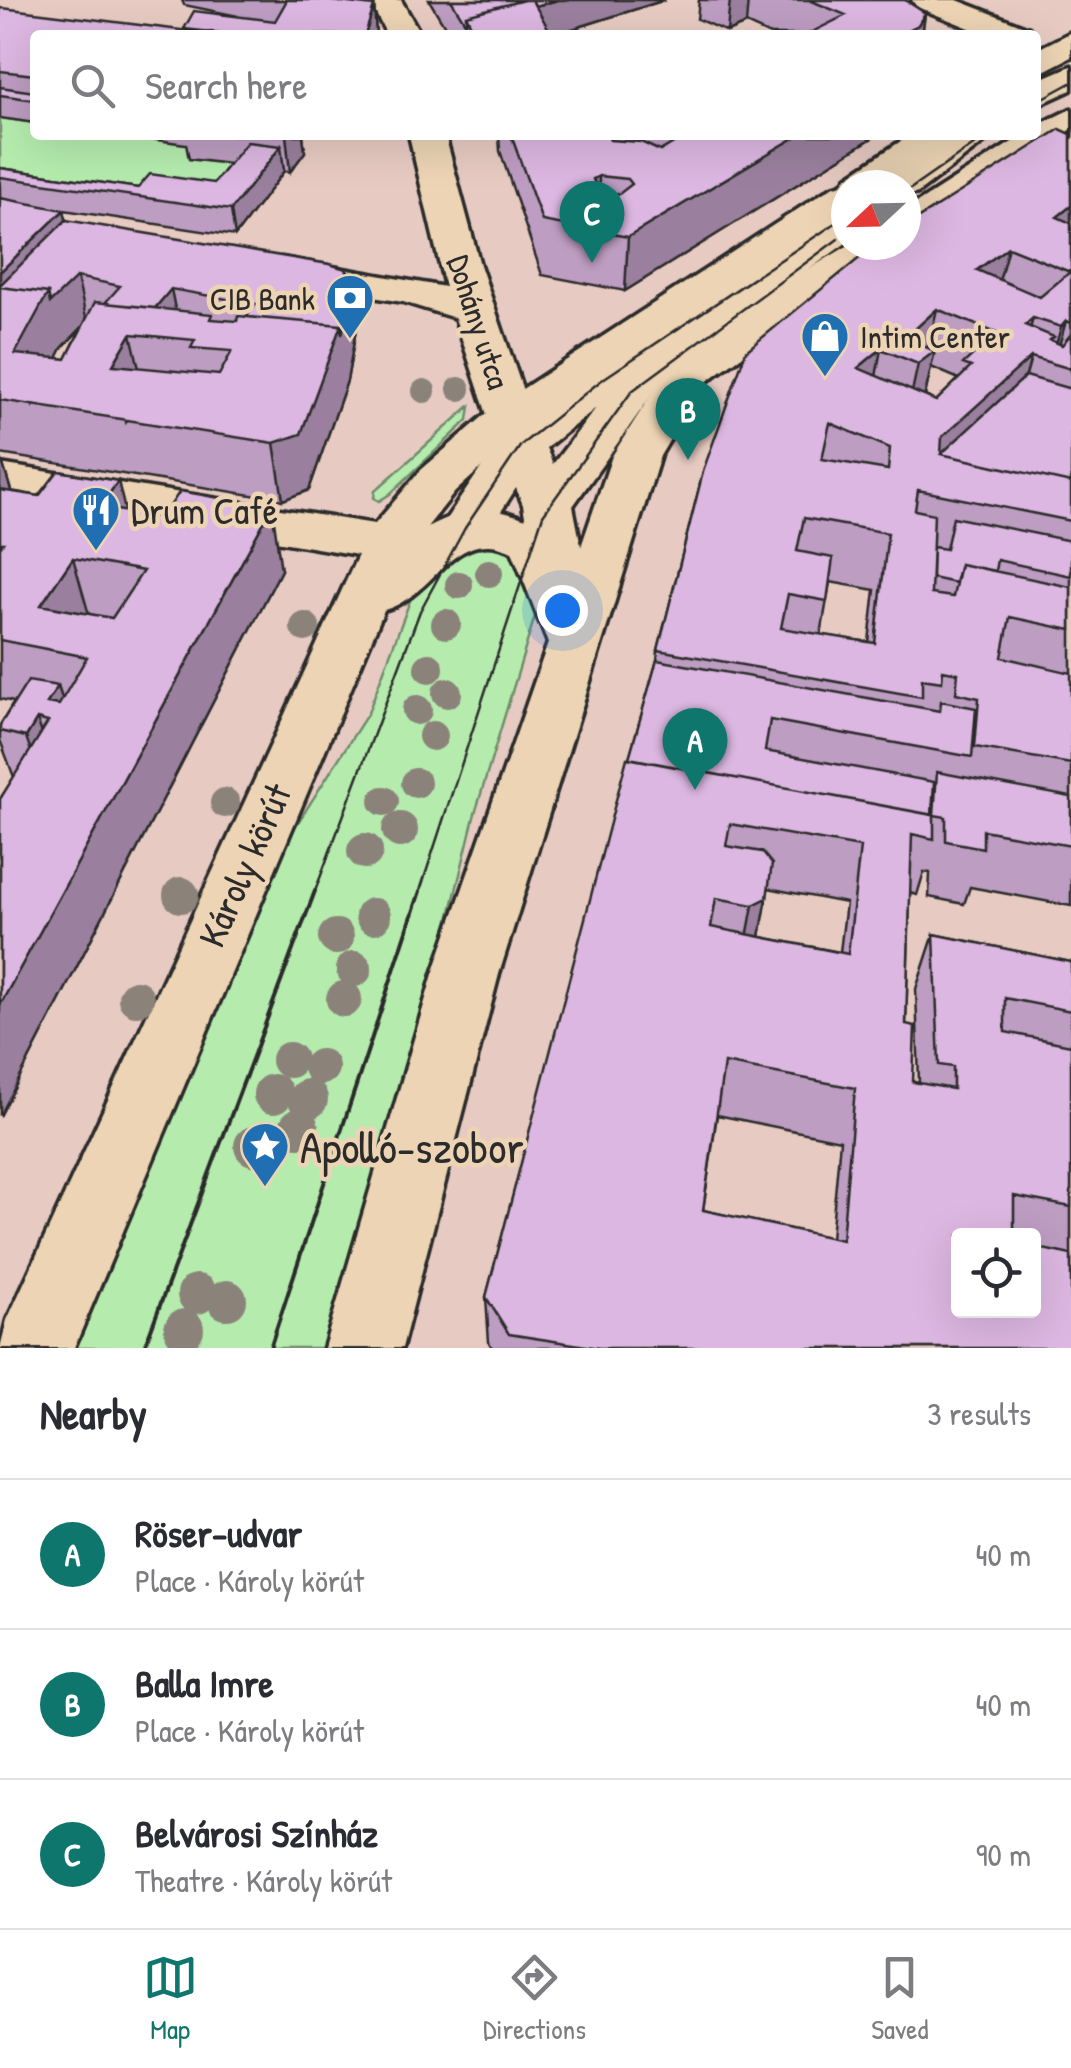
<!DOCTYPE html>
<html lang="en">
<head>
<meta charset="utf-8">
<style>
	:root { --surface:#fff; --page:#f7f7f7; --text:#2b2b33; --muted:#7c7c81; --line:#e1e1e2; --accent:#0f766e }
	body { margin:0; font-family:"Patrick Hand",sans-serif; background:var(--page); color:var(--text) }
	.controls { position:absolute; right:30px; bottom:30px; display:grid; overflow:hidden; border-radius:10px; box-shadow:0 10px 40px #0002 }
	.controls button { width:90px; height:90px; display:grid; place-items:center; padding:0; border:0; border-bottom:2px solid var(--line); background:var(--surface); color:var(--text); font:50px sans-serif }
	.compass { position:absolute; left:831px; top:170px; width:90px; height:90px; border-radius:50%; background:var(--surface); box-shadow:0 10px 40px #0002; rotate:248deg }
	.you { position:absolute; left:562px; top:610px; width:35px; height:35px; margin:-25px; border:8px solid #fff; border-radius:50%; background:#1a73e8; box-shadow:0 0 0 15px #1a73e833 }
	.badge { display:grid; place-items:center; width:65px; height:65px; border-radius:50%; background:var(--accent); color:#fff; font-size:32px; font-weight:700 }
	.pin { position:absolute; translate:-50% -82px; filter:drop-shadow(0 2px 5px #0008) }
	.pin::after { content:''; position:absolute; top:52px; width:35px; height:30px; background:inherit; clip-path:polygon(0 0,100% 0,50% 100%) }
	.list { margin:0; padding:0; list-style:none }
	h2 { display:flex; justify-content:space-between; align-items:center; height:130px; margin:0; padding:0 40px; font-size:42px }
	h2 small { font-size:32px; font-weight:400; color:var(--muted) }
	.list li { display:grid; grid-template-columns:65px 1fr auto; gap:30px; align-items:center; box-sizing:border-box; height:150px; padding:0 40px; border-top:2px solid var(--line) }
	.list b { display:block; font-size:38px; white-space:nowrap }
	.list p { margin:0; font-size:32px; white-space:nowrap; color:var(--muted) }
	.list em { font-size:32px; font-style:normal; color:var(--muted) }
	.icon { flex:none; width:55px; height:55px; fill:none; stroke:currentColor; stroke-width:2; stroke-linecap:round; stroke-linejoin:round }
	.map { position:relative; flex:none; width:1071px; height:1348px; overflow:hidden }
	.search { position:absolute; background:var(--surface); box-shadow:0 10px 40px #0002; left:30px; right:30px; top:30px; height:110px; display:flex; align-items:center; gap:25px; box-sizing:border-box; padding:0 35px; border-radius:10px; color:var(--muted); font-size:38px }
	.sheet { height:580px; background:var(--surface) }
	nav { display:flex; justify-content:space-around; align-items:center; box-sizing:border-box; height:140px; border-top:2px solid var(--line); background:var(--surface); font-size:28px; color:var(--muted) }
	nav a { display:grid; justify-items:center; gap:5px }
	nav .on { color:var(--accent) }
	.map>svg:first-child { display:block }
	.green { fill:#b5ecae; stroke:#708c6c; stroke-width:2.5 }
	.lines { fill:none; stroke-linecap:round; stroke-linejoin:round }
	.minor-casing { stroke:#2b2b2b; stroke-width:7 }
	.major-casing { stroke:#2b2b2b; stroke-width:7 }
	.minor { fill:#ecd4b4; fill-rule:evenodd }
	.major { fill:#ecd4b4; fill-rule:evenodd }
	.tram-far1 { stroke:#2b2b2b; stroke-width:2.5 }
	.tram { stroke:#2b2b2b; stroke-width:4 }
	.tree { fill:#8b837a }
	.wall { fill:#bd9dc2; stroke:#2b2b2b; stroke-width:2.5; fill-rule:evenodd }
	.shaded-wall { fill:#9a809e; stroke:#2b2b2b; stroke-width:2.5 }
	.building { fill:#dcb7e1; stroke:#2b2b2b; stroke-width:2.5; fill-rule:evenodd }
	.labels { text-anchor:middle; dominant-baseline:central; stroke-width:9; stroke-linejoin:round; paint-order:stroke }
	.far-poi-label { font-size:32px; fill:#2b2b2b; stroke:#ecd4b4; text-anchor:end }
	.far-street-label { font-size:32px; fill:#2b2b2b; stroke:#ecd4b4 }
	.poi-label { font-size:38px; fill:#2b2b2b; stroke:#ecd4b4; text-anchor:start }
	.street-label { font-size:38px; fill:#2b2b2b; stroke:#ecd4b4 }
	.near-poi-label { font-size:45px; fill:#2b2b2b; stroke:#ecd4b4; text-anchor:start }
</style>
</head>
<body>
<div class="map">
<svg width="1071" height="1348" viewBox="0 0 1071 1348">
	<rect width="100%" height="100%" fill="#e7cbc2"/>
	<filter id="ink" filterUnits="userSpaceOnUse"><feTurbulence type="fractalNoise" baseFrequency=".01" numOctaves="2"/><feDisplacementMap in="SourceGraphic" scale="20" xChannelSelector="R" yChannelSelector="G"/><feConvolveMatrix kernelMatrix="1 2 1 2 8 2 1 2 1" color-interpolation-filters="sRGB"/></filter>
	<g filter="url(#ink)">
		<path class="green" d="M 0,118 L 35,123 L 35,135 L 122,135 L 200,146 L 251,167 L 218,209 L 0,192 Z
			M 470,406 L 468,420 L 461,427 L 390,494 L 379,501 L 374,498 L 375,491 Z
			M 503,544 L 517,562 L 538,606 L 474,817 L 344,1348 L 73,1348 L 279,852 L 368,713 L 414,590 L 427,567 L 476,549 Z"/>
		<g class="lines">
			<g class="minor-casing">
				<path id="minor" d="M 369,0 L 401,0 L 421,35 L 387,35 Z
					M 1071,66 L 1071,90 L 1036,106 L 1036,81 Z
					M 409,135 L 445,135 L 480,265 L 531,414 L 587,369 L 638,351 L 832,217 L 846,213 L 846,243 L 670,369 L 573,506 L 593,607 L 586,620 L 567,625 L 548,620 L 541,607 L 523,505 L 516,488 L 483,540 L 465,544 L 447,540 L 440,528 L 497,445 L 455,318 L 403,302 L 282,282 L 267,279 L 261,270 L 267,261 L 282,258 L 445,287 ZM 596,408 L 553,464 L 546,448 Z
					M 952,135 L 994,135 L 918,193 L 906,196 L 906,185 L 885,185 L 890,177 Z
					M 0,464 L 387,526 L 405,531 L 412,543 L 405,555 L 387,560 L 0,494 Z"/>
			</g>
			<g class="major-casing">
				<path id="major" d="M 912,0 L 957,0 L 1029,28 L 1034,35 L 987,35 L 917,7 Z
					M 1071,32 L 1071,57 L 1036,75 L 1036,50 Z
					M 1071,109 L 1071,136 L 920,235 L 906,239 L 906,210 L 1023,135 L 1036,135 L 1036,126 Z
					M 910,135 L 953,135 L 948,143 L 886,185 L 846,185 L 846,212 L 525,428 L 455,492 L 427,527 C 476,501 503,508 551,529 L 572,573 L 612,456 L 669,367 L 799,275 L 849,245 L 898,245 L 892,254 L 829,293 L 702,385 L 660,456 L 499,974 L 402,1348 L 324,1348 L 433,974 L 548,643 L 512,551 C 453,524 437,595 384,610 L 74,1348 L 0,1348 L 7,1320 L 369,531 L 421,470 L 493,408 L 832,187 L 842,184 L 847,177 Z"/>
			</g>
			<use href="#minor" class="minor"/>
			<use href="#major" class="major"/>
			<path class="tram-far1" d="M 1036,102 L 1071,83
				M 906,192 L 988,135
				M 314,894 L 420,611 L 465,528 L 521,445 L 603,379 L 846,216
				M 419,894 L 543,515 L 632,391 L 838,239"/>
			<path class="tram" d="M 144,1348 L 315,891
				M 270,1348 L 420,891"/>
		</g>
		<g class="tree">
			<circle cx="459" cy="389" r="12"/>
			<circle cx="424" cy="391" r="12"/>
			<circle cx="489" cy="573" r="14"/>
			<circle cx="459" cy="585" r="14"/>
			<circle cx="446" cy="624" r="15"/>
			<circle cx="305" cy="627" r="15"/>
			<circle cx="429" cy="668" r="15"/>
			<circle cx="447" cy="693" r="15"/>
			<circle cx="417" cy="710" r="15"/>
			<circle cx="433" cy="736" r="15"/>
			<circle cx="416" cy="783" r="15"/>
			<circle cx="384" cy="801" r="15"/>
			<circle cx="225" cy="803" r="15"/>
			<circle cx="400" cy="830" r="18"/>
			<circle cx="365" cy="851" r="18"/>
			<circle cx="181" cy="895" r="18"/>
			<circle cx="373" cy="916" r="18"/>
			<circle cx="336" cy="937" r="18"/>
			<circle cx="354" cy="969" r="18"/>
			<circle cx="136" cy="998" r="18"/>
			<circle cx="344" cy="999" r="18"/>
			<circle cx="289" cy="1060" r="18"/>
			<circle cx="321" cy="1067" r="18"/>
			<circle cx="273" cy="1094" r="20"/>
			<circle cx="308" cy="1099" r="20"/>
			<circle cx="299" cy="1128" r="20"/>
			<circle cx="254" cy="1146" r="20"/>
			<circle cx="197" cy="1294" r="20"/>
			<circle cx="227" cy="1300" r="20"/>
			<circle cx="184" cy="1329" r="20"/>
		</g>
		<path class="wall" d="M 182,0 L 374,0 L 376,35 L 35,35 L 35,123 L 0,118 L 0,10 L 184,31 L 184,29 L 238,16 L 184,5 Z
			M 429,0 L 665,0 L 569,30 L 569,35 L 450,35 Z
			M 699,0 L 905,0 L 925,13 L 922,35 L 770,35 L 746,24 L 727,32 L 697,19 Z
			M 1071,131 L 1071,906 L 970,887 L 964,904 L 929,897 L 930,873 L 924,872 L 917,895 L 910,893 L 906,1024 L 913,1082 L 919,1083 L 916,989 L 934,934 L 1071,962 L 1071,1348 L 492,1348 L 489,1342 L 486,1297 L 629,758 L 657,660 L 658,650 L 704,468 ZM 931,367 L 959,379 L 936,401 L 925,396 ZM 830,582 L 875,590 L 869,642 L 821,635 ZM 768,888 L 846,903 L 840,952 L 760,937 ZM 717,1115 L 840,1140 L 831,1238 L 703,1210 ZM 958,1236 L 1034,1236 L 1034,1310 Z
			M 122,135 L 303,135 L 305,152 L 290,172 L 284,171 L 235,236 L 64,210 L 66,220 L 357,324 L 347,381 L 309,490 L 283,500 L 0,454 L 0,168 L 138,188 L 214,183 L 229,164 L 189,159 L 186,144 ZM 81,328 L 66,359 L 57,358 L 62,348 Z
			M 499,135 L 877,135 L 625,291 L 542,275 L 500,151 Z
			M 0,461 L 2,461 L 11,491 L 125,511 L 281,570 L 0,1116 L 0,799 L 14,777 L 0,740 L 0,725 L 14,702 L 0,699 Z"/>
		<path class="shaded-wall" d="M 558,0 L 665,0 L 569,30 L 569,35 L 476,35 L 470,23 Z
			M 730,0 L 748,0 L 746,24 L 727,32 Z
			M 374,6 L 376,35 L 365,35 Z
			M 925,13 L 922,35 L 898,35 Z
			M 286,135 L 303,135 L 305,152 L 290,172 Z
			M 799,135 L 877,135 L 625,291 L 628,237 Z
			M 281,146 L 284,171 L 235,236 L 231,210 Z
			M 599,176 L 598,229 L 593,179 Z
			M 1071,206 L 1071,249 L 1057,217 Z
			M 64,210 L 76,264 L 77,277 L 87,322 L 62,348 L 33,406 L 15,354 L 0,297 L 0,272 Z
			M 1008,247 L 994,301 L 977,270 Z
			M 353,279 L 357,324 L 347,381 L 309,490 L 283,500 L 274,443 Z
			M 171,289 L 180,334 L 147,318 Z
			M 937,309 L 926,357 L 935,351 L 922,407 L 906,420 L 918,364 L 905,338 Z
			M 1033,318 L 1020,367 L 1031,357 L 1016,413 L 937,456 L 942,437 L 1025,325 Z
			M 1066,321 L 1054,364 L 1051,363 L 1061,327 Z
			M 131,334 L 144,390 L 126,422 L 113,365 Z
			M 881,349 L 871,405 L 858,368 Z
			M 2,461 L 21,524 L 3,543 L 0,543 L 0,463 Z
			M 118,481 L 133,544 L 100,507 Z
			M 272,507 L 281,570 L 0,1116 L 0,1005 Z
			M 73,558 L 91,622 L 41,605 Z
			M 58,686 L 78,749 L 47,703 Z
			M 37,719 L 59,783 L 48,800 L 26,737 Z
			M 767,898 L 757,953 L 743,960 L 753,905 Z"/>
		<path class="building" d="M 287,0 L 323,0 L 374,6 L 365,35 L 289,35 L 273,33 L 272,35 L 238,35 L 184,29 L 194,11 L 275,21 Z
			M 451,0 L 524,0 L 466,15 L 466,24 Z
			M 524,0 L 532,0 L 552,35 L 476,35 L 466,15 Z
			M 532,0 L 558,0 L 535,6 Z
			M 809,0 L 905,0 L 925,13 L 918,25 L 898,35 L 806,35 L 846,15 Z
			M 2,8 L 221,35 L 35,35 L 35,75 L 0,71 L 0,10 Z
			M 0,87 L 35,92 L 35,100 L 0,95 Z
			M 1060,129 L 1071,134 L 1071,206 L 1057,217 L 1071,223 L 1071,323 L 1066,321 L 1061,327 L 1033,318 L 1025,325 L 1054,337 L 1050,340 L 1062,345 L 1071,334 L 1071,369 L 1031,357 L 942,437 L 941,454 L 1071,483 L 1071,521 L 918,490 L 915,510 L 934,514 L 931,594 L 953,597 L 960,564 L 1071,587 L 1071,630 L 1010,617 L 1002,657 L 1071,673 L 1071,764 L 975,747 L 979,698 L 956,693 L 958,673 L 943,670 L 942,682 L 922,679 L 922,697 L 658,650 L 704,468 L 746,351 L 868,251 L 877,245 L 906,245 L 906,226 ZM 1008,247 L 1070,272 L 1040,297 L 977,270 ZM 937,309 L 996,333 L 963,364 L 971,367 L 936,401 L 858,368 L 881,349 L 918,364 L 935,351 L 905,338 ZM 830,423 L 890,448 L 888,470 L 822,459 ZM 804,518 L 888,533 L 875,643 L 781,628 L 788,594 L 827,601 L 833,558 L 797,551 Z
			M 511,135 L 608,135 L 610,140 L 641,142 L 660,151 L 687,135 L 799,135 L 628,237 L 542,221 ZM 599,176 L 628,179 L 632,184 L 619,194 L 598,192 L 593,179 Z
			M 247,142 L 281,146 L 231,210 L 0,177 L 0,168 L 138,188 L 150,174 L 214,183 Z
			M 0,198 L 64,210 L 0,272 Z
			M 66,220 L 329,264 L 346,269 L 353,279 L 342,335 L 341,325 L 246,317 L 256,304 L 171,289 L 155,308 L 105,303 L 120,286 L 77,277 L 50,303 L 48,293 L 0,287 L 0,285 Z
			M 0,287 L 48,293 L 15,354 L 66,359 L 95,302 L 212,314 L 210,319 L 237,321 L 238,316 L 341,325 L 301,434 L 274,443 L 0,400 ZM 131,334 L 195,340 L 191,348 L 232,351 L 219,375 L 113,365 Z
			M 1026,376 L 1071,389 L 1071,483 L 941,454 Z
			M 58,471 L 118,481 L 100,507 L 162,518 L 180,491 L 272,507 L 0,1005 L 0,799 L 48,722 L 37,719 L 26,737 L 0,731 L 0,725 L 28,681 L 58,686 L 47,703 L 59,705 L 87,657 L 0,640 L 0,547 L 3,543 L 0,543 L 0,490 L 39,496 ZM 73,558 L 143,571 L 112,618 L 41,605 Z
			M 953,517 L 1071,541 L 1071,576 L 997,560 L 995,571 L 960,564 L 955,583 L 932,578 L 933,547 L 946,549 Z
			M 657,660 L 940,711 L 941,701 L 976,708 L 972,757 L 770,720 L 765,751 L 934,782 L 932,815 L 629,758 Z
			M 627,758 L 934,815 L 934,839 L 912,834 L 906,1024 L 915,1026 L 913,1082 L 953,1089 L 953,1067 L 939,1065 L 934,934 L 1071,962 L 1071,1011 L 1005,998 L 1005,1032 L 1071,1045 L 1071,1207 L 1014,1196 L 1014,1236 L 958,1236 L 958,1310 L 1034,1310 L 1034,1247 L 1071,1255 L 1071,1348 L 599,1348 L 509,1334 L 486,1297 ZM 730,824 L 860,847 L 848,954 L 711,927 L 716,898 L 753,905 L 767,898 L 772,864 L 762,852 L 726,846 ZM 724,1063 L 855,1088 L 842,1240 L 703,1210 Z
			M 937,772 L 1071,797 L 1071,846 L 983,830 L 983,848 L 946,841 L 946,817 L 934,815 Z"/>
	</g>
	<defs>
		<g id="bank-pin" transform="scale(2.5)"><path d="M0 17L-7.5 6A9.5 9.5 0 1 1 7.5 6Z" fill="#1f6fb2" stroke="#ecd4b4"/><path d="M-6-4H6V4H-6ZM0-2.3a2.3 2.3 0 1 0 0 4.6a2.3 2.3 0 1 0 0-4.6Z" fill="#fff"/></g>
		<g id="shop-pin" transform="scale(2.5)"><path d="M0 17L-7.5 6A9.5 9.5 0 1 1 7.5 6Z" fill="#1f6fb2" stroke="#ecd4b4"/><path d="M-5-2.5h2.3a2.7 3.5 0 0 1 5.4 0H5L5.5 6h-11ZM-1.5-2.5h3a1.5 2.3 0 0 0-3 0Z" fill="#fff"/></g>
		<g id="restaurant-pin" transform="scale(2.5)"><path d="M0 17L-7.5 6A9.5 9.5 0 1 1 7.5 6Z" fill="#1f6fb2" stroke="#ecd4b4"/><path d="M-5-6h1v4h1v-4h1v4h1v-4h1v5L-1.5 .5V6h-2V.5L-5-1ZM5-6V6H3V1.5H1.5Q1.5-4 5-6Z" fill="#fff"/></g>
		<g id="sight-pin" transform="scale(2.5)"><path d="M0 17L-7.5 6A9.5 9.5 0 1 1 7.5 6Z" fill="#1f6fb2" stroke="#ecd4b4"/><path d="M0-6L1.8-2.2L6-1.7L2.9 1.2L3.7 5.4L0 3.3L-3.7 5.4L-2.9 1.2L-6-1.7L-1.8-2.2Z" fill="#fff"/></g>
	</defs>
	<g fill-rule="evenodd">
		<use href="#bank-pin" x="350" y="298"/>
		<use href="#shop-pin" x="825" y="336"/>
		<use href="#restaurant-pin" x="96" y="510"/>
		<use href="#sight-pin" x="265" y="1146"/>
	</g>
	<g class="labels">
		<g class="far-poi-label">
			<text x="315" y="298">CIB Bank</text>
			<text x="860" y="336" text-anchor="start">Intim Center</text>
		</g>
		<g class="far-street-label">
			<text transform="translate(479 322) rotate(72)">Dohány utca</text>
		</g>
		<g class="poi-label">
			<text x="131" y="510">Drum Café</text>
		</g>
		<g class="street-label">
			<text transform="translate(244 865) rotate(-66)">Károly körút</text>
		</g>
		<g class="near-poi-label">
			<text x="300" y="1146">Apolló-szobor</text>
		</g>
	</g>
</svg>
<div class="controls">
<button><svg class="icon" aria-label="locate" viewBox="0 0 24 24"><circle cx="12" cy="12" r="6"/><path d="M12 2v4M12 18v4M2 12h4M18 12h4"/></svg></button>
</div>
<svg class="compass" viewBox="-18 -18 36 36"><path d="M0-13l5 13h-10z" fill="#e53935"/><path d="M0 13l5-13h-10z" fill="#7c7c81"/></svg>
<div class="you"></div>
<div class="pin badge" style="left:695px;top:790px">A</div>
<div class="pin badge" style="left:688px;top:460px">B</div>
<div class="pin badge" style="left:592px;top:263px">C</div>
<div class="search"><svg class="icon" aria-label="search" viewBox="0 0 24 24"><circle cx="10" cy="10" r="6"/><path d="M15 15l6 6"/></svg>Search here</div>
</div>
<section class="sheet">
<h2>Nearby<small>3 results</small></h2>
<ul class="list">
<li><span class="badge">A</span><div><b>Röser-udvar</b><p>Place · Károly körút</p></div><em>40 m</em></li>
<li><span class="badge">B</span><div><b>Balla Imre</b><p>Place · Károly körút</p></div><em>40 m</em></li>
<li><span class="badge">C</span><div><b>Belvárosi Színház</b><p>Theatre · Károly körút</p></div><em>90 m</em></li>
</ul>
</section>
<nav>
<a class="on"><svg class="icon" aria-label="map" viewBox="0 0 24 24"><path d="M3 6l6-2 6 2 6-2v14l-6 2-6-2-6 2zM9 4v14M15 6v14"/></svg>Map</a>
<a><svg class="icon" aria-label="directions" viewBox="0 0 24 24"><path d="M12 3l9 9-9 9-9-9zM9 14v-3h6M13 9l2 2-2 2"/></svg>Directions</a>
<a><svg class="icon" aria-label="saved" viewBox="0 0 24 24"><path d="M7 4h10v16l-5-4-5 4z"/></svg>Saved</a>
</nav>
</body>
</html>
